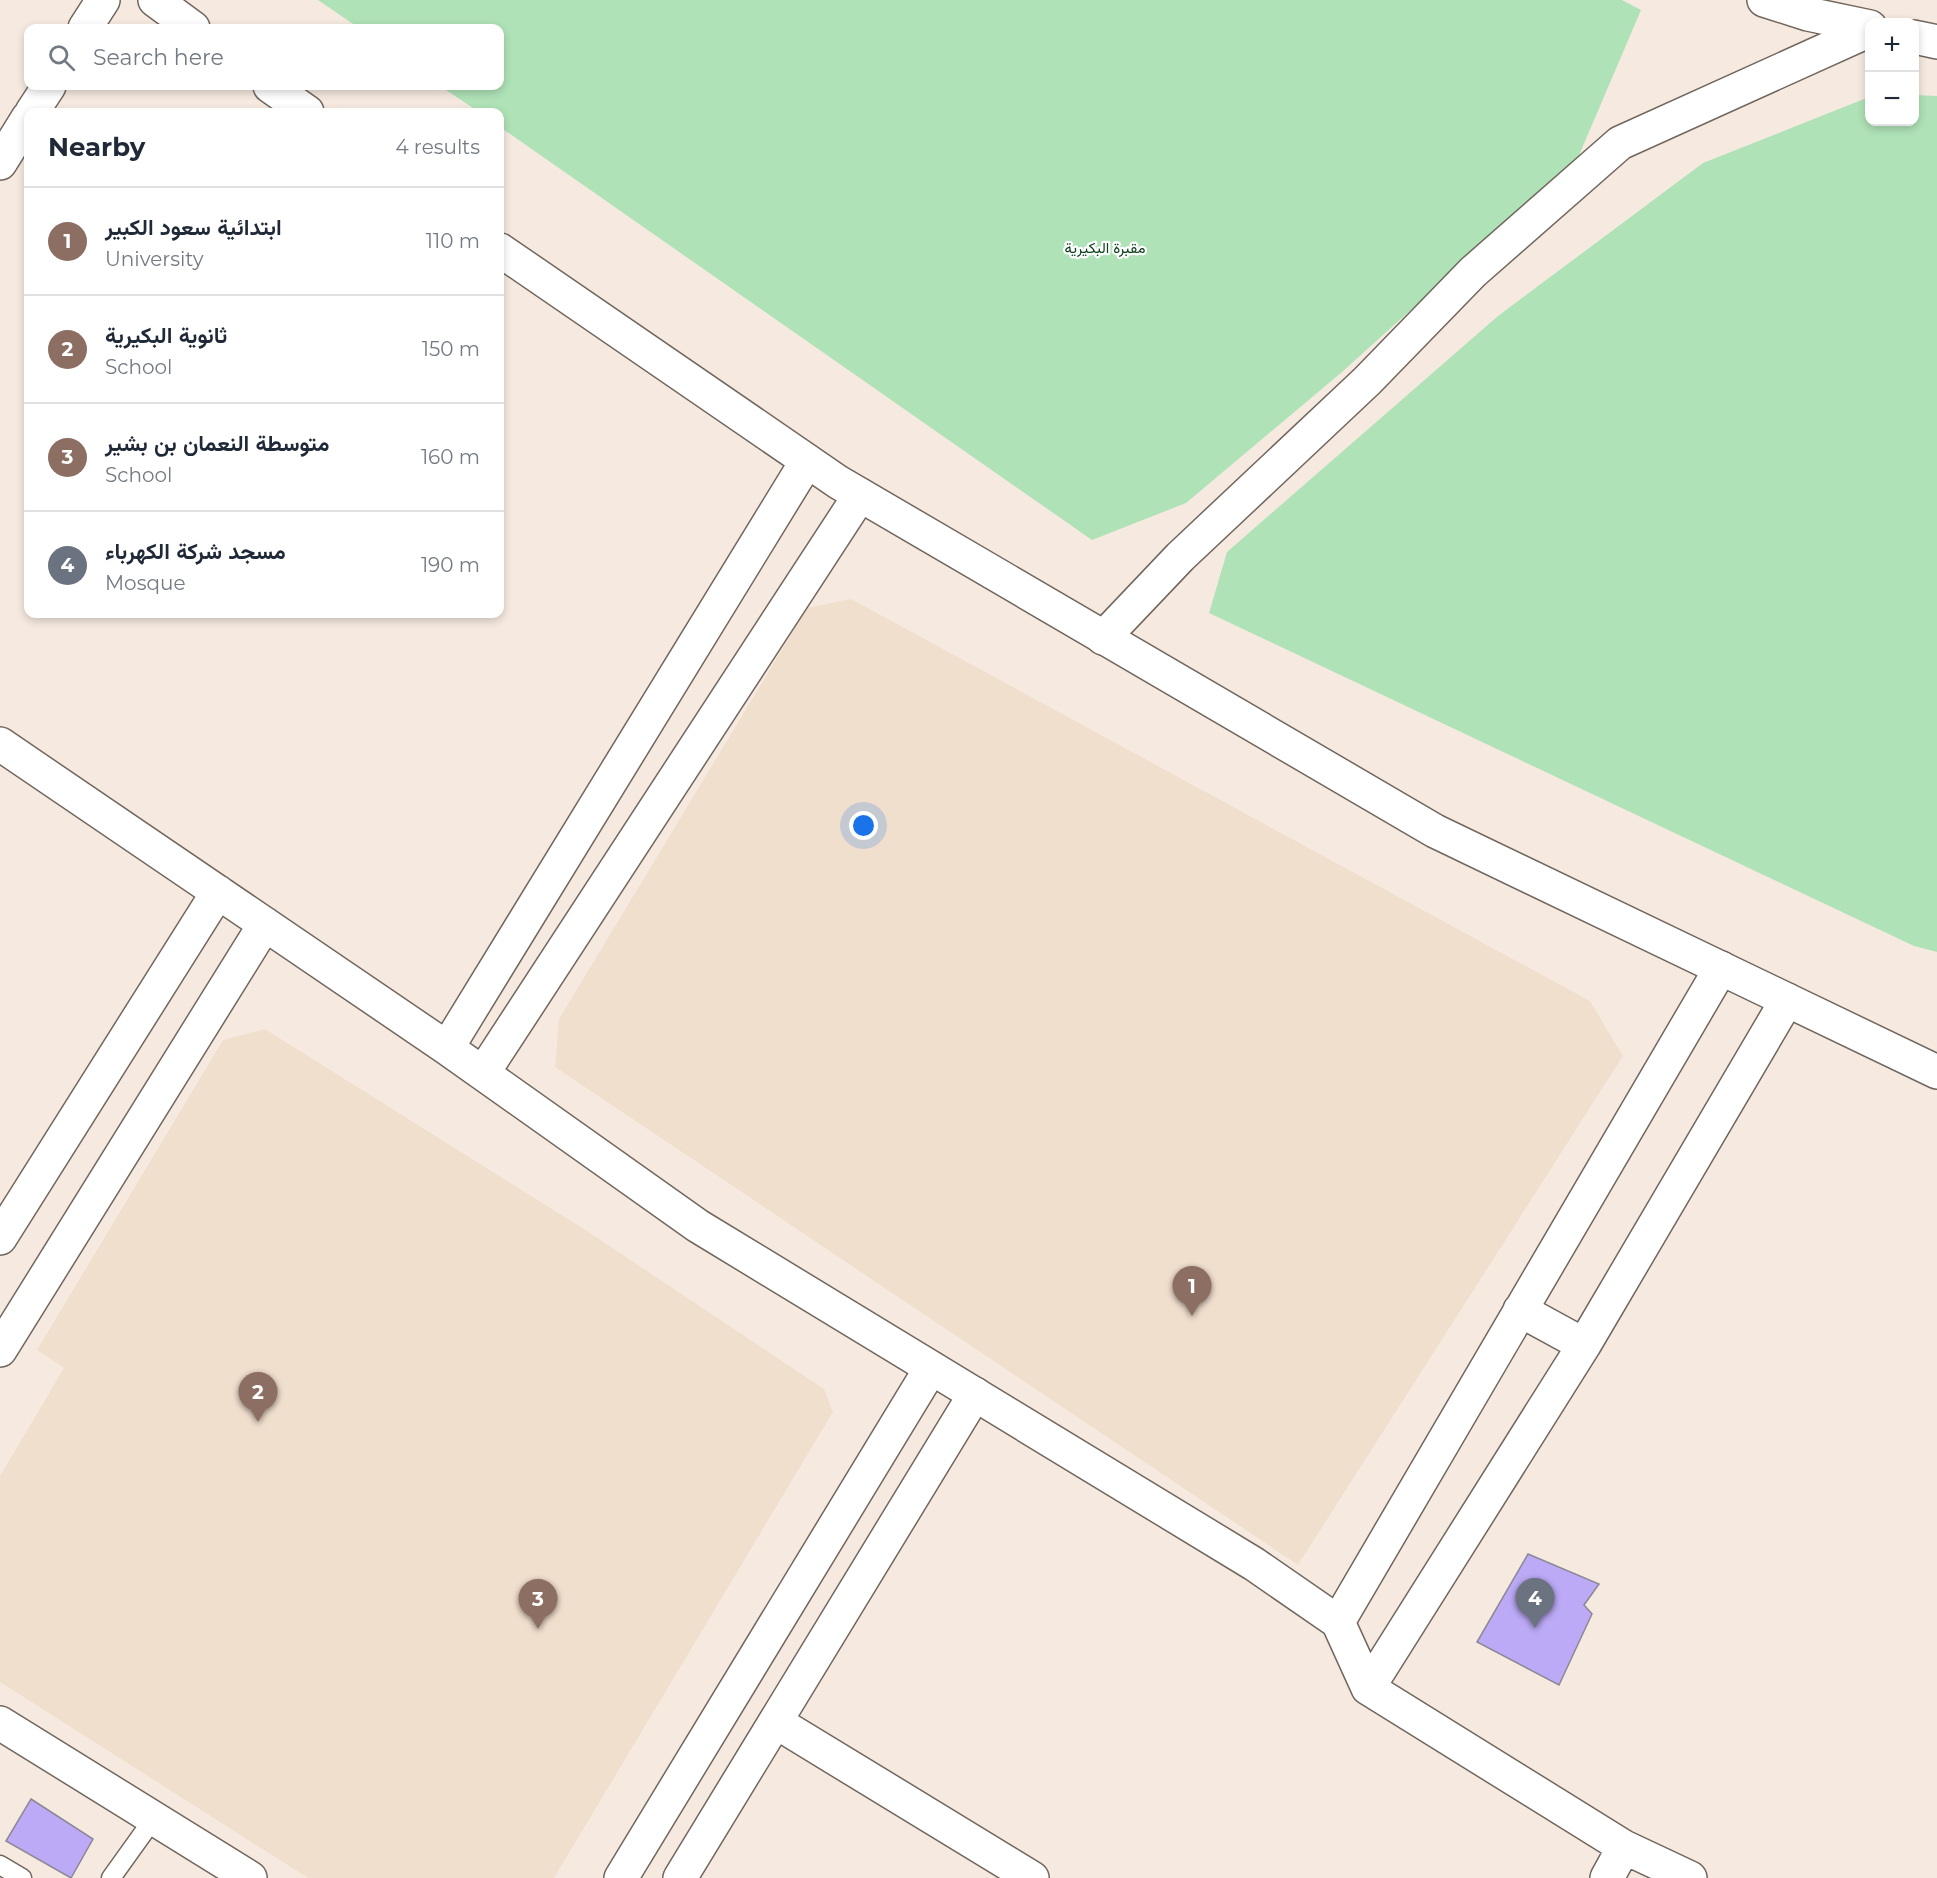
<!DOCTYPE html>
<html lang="en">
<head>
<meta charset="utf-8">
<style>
	:root { --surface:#fff; --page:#f6f6f7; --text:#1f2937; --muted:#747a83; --line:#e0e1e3; --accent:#d93025 }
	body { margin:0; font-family:Montserrat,Vazirmatn,sans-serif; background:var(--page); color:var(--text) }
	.controls { position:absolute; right:18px; top:18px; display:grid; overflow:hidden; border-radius:12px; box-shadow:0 3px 9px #0003 }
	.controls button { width:54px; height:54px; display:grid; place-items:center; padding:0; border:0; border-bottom:2px solid var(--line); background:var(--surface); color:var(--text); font:30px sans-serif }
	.you { position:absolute; left:864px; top:826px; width:21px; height:21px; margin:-15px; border:4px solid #fff; border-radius:50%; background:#1a73e8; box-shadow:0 0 0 9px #1a73e833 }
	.badge { display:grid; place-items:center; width:39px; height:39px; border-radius:50%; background:var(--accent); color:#fff; font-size:20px; font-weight:700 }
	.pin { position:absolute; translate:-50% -50px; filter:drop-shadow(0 2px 3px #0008) }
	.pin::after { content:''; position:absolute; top:32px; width:21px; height:18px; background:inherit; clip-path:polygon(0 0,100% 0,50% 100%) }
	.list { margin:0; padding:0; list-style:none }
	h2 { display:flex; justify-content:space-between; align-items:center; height:78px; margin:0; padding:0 24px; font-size:26px }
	h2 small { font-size:20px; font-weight:400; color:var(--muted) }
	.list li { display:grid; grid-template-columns:39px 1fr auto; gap:18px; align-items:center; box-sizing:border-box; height:108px; padding:0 24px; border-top:2px solid var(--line) }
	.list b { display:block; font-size:22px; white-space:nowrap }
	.list p { margin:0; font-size:20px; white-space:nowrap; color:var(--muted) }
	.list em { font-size:20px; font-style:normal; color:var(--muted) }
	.icon { flex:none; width:33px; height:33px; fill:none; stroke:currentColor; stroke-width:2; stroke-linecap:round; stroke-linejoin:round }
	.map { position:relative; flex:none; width:1937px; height:1878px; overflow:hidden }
	.search { position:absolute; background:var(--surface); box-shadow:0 3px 9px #0003; left:24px; top:24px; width:480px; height:66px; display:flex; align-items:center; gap:15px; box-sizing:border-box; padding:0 21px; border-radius:12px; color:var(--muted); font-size:22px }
	.panel { position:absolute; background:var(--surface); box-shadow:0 3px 9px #0003; left:24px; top:108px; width:480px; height:510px; border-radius:12px }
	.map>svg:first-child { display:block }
	.education { fill:#f1dfce }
	.green { fill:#afe2b7 }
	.building { fill:#bcaaf6; stroke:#8b8895; stroke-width:1.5 }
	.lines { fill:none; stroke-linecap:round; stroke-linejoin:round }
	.service-casing { stroke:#71665d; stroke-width:21 }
	.minor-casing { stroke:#71665d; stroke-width:36 }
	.tertiary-casing { stroke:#71665d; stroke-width:36 }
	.service { stroke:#fff; stroke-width:18 }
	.minor { stroke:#fff; stroke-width:33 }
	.tertiary { stroke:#fff; stroke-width:33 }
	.labels { text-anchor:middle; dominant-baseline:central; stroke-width:4.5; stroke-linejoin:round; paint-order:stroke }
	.park-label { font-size:15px; fill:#0c411c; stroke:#fff }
</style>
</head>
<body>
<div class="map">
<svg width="1937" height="1878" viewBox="0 0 1937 1878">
	<rect width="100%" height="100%" fill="#f6eae0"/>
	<path class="education" d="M 851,599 L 1590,1001 L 1623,1056 L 1298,1565 L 555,1067 L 559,1019 L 807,608 Z
		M 265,1029 L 587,1231 L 824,1389 L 833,1412 L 554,1878 L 308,1878 L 0,1682 L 0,1476 L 64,1368 L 37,1350 L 223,1040 Z"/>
	<path class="green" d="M 318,0 L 1622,0 L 1641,10 L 1577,160 L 1342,372 L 1186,503 L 1092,540 L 500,127 L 500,112 L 479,112 L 440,86 L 500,86 L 500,28 L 359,28 Z
		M 1915,95 L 1937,96 L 1937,952 L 1914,946 L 1209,613 L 1227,552 L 1498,316 L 1703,163 L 1869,97 L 1870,122 L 1914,122 Z"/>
	<path class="building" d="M 1528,1554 L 1599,1584 L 1584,1605 L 1592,1614 L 1559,1685 L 1477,1642 Z
		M 31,1799 L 93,1839 L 71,1878 L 6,1841 Z"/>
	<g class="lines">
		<g class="service-casing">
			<path id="service" d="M 0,1865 L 22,1878
				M 111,1878 L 154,1818"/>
		</g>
		<g class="minor-casing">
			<path id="minor" d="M 1764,0 L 1808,14 L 1870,27
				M 85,28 L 103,0
				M 1914,37 L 1937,42
				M 32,112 L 49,86
				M 0,163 L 28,118
				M 1103,638 L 1180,557 L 1367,381 L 1473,272 L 1620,143 L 1870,30
				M 0,744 L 447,1048 L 698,1226 L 1254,1564 L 1338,1622 L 1368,1688 L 1624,1847 L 1690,1878
				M 447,1048 L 807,461
				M 483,1073 L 860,495
				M 0,1238 L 218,892
				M 1520,1310 L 1584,1345
				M 0,1350 L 265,924
				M 1338,1622 L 1721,968
				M 1368,1688 L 1584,1345 L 1787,1000
				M 776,1722 L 1032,1878
				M 0,1723 L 250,1878
				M 1607,1878 L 1624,1847"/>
		</g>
		<g class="tertiary-casing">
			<path id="tertiary" d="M 155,0 L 193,28
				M 270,86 L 307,112
				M 500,250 L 838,482 L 1435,831 L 1937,1072
				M 621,1878 L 931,1368
				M 680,1878 L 975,1394"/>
		</g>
		<use href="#service" class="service"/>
		<use href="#minor" class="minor"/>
		<use href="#tertiary" class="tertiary"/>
	</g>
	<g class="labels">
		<g class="park-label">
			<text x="1105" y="247">مقبرة البكيرية</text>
		</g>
	</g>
</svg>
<div class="controls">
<button>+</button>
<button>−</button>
</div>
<div class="you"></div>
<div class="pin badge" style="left:1192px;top:1316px;background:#8d6e63">1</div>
<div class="pin badge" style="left:258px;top:1422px;background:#8d6e63">2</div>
<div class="pin badge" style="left:538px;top:1629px;background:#8d6e63">3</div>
<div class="pin badge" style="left:1535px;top:1628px;background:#6b7280">4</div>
<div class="search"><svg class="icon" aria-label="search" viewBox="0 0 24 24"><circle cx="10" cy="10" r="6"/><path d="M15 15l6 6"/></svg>Search here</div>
<section class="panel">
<h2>Nearby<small>4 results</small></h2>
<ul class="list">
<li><span class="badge" style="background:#8d6e63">1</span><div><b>ابتدائية سعود الكبير</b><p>University</p></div><em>110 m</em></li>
<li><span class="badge" style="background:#8d6e63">2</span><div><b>ثانوية البكيرية</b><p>School</p></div><em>150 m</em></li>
<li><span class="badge" style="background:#8d6e63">3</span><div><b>متوسطة النعمان بن بشير</b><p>School</p></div><em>160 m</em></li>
<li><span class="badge" style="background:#6b7280">4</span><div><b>مسجد شركة الكهرباء</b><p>Mosque</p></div><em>190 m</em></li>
</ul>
</section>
</div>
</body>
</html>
